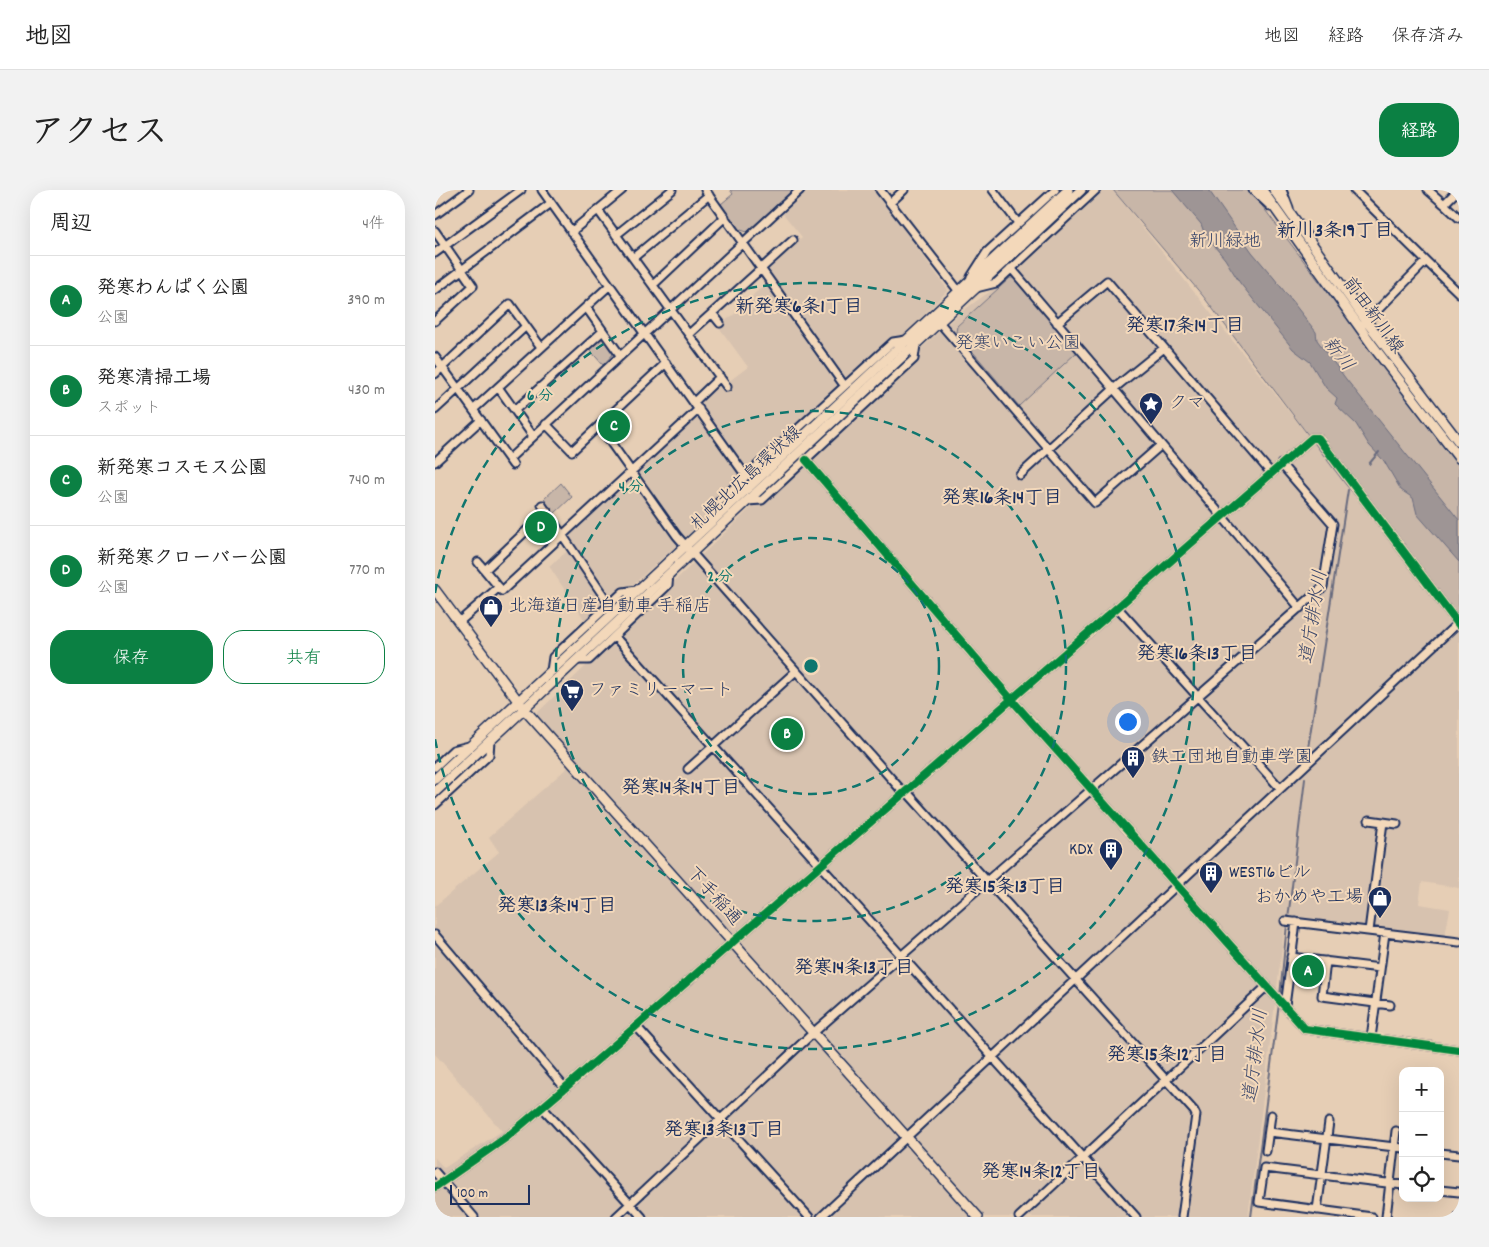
<!DOCTYPE html>
<html lang="ja">
<head>
<meta charset="utf-8">
<style>
	:root { --surface:#fff; --page:#f2f2f2; --text:#222; --muted:#767676; --line:#e0e0e0; --accent:#0b8043 }
	body { margin:0; font-family:Dekko,"Klee One",sans-serif; background:var(--page); color:var(--text) }
	.controls { position:absolute; right:15px; bottom:15px; display:grid; overflow:hidden; border-radius:10px; box-shadow:0 5px 20px #0002 }
	.controls button { width:45px; height:45px; display:grid; place-items:center; padding:0; border:0; border-bottom:1px solid var(--line); background:var(--surface); color:var(--text); font:25px sans-serif }
	.scale { position:absolute; left:15px; bottom:12px; width:80px; box-sizing:border-box; padding-left:5px; border:2px solid #1b2f5e; border-top:0; font-size:14px; line-height:18px; white-space:nowrap; color:#1b2f5e; -webkit-text-stroke:4px #f3d8ba; paint-order:stroke }
	.you { position:absolute; left:692px; top:531px; width:18px; height:18px; margin:-12px; border:4px solid #fff; border-radius:50%; background:#1a73e8; box-shadow:0 0 0 8px #1a73e833 }
	.badge { display:grid; place-items:center; width:32px; height:32px; border-radius:50%; background:var(--accent); color:#fff; font-size:16px; font-weight:700 }
	.pin { position:absolute; translate:-50% -50%; border:2px solid #fff; box-shadow:0 1px 5px #0006 }
	.list { margin:0; padding:0; list-style:none }
	h2 { display:flex; justify-content:space-between; align-items:center; height:65px; margin:0; padding:0 20px; font-size:21px }
	h2 small { font-size:16px; font-weight:400; color:var(--muted) }
	.list li { display:grid; grid-template-columns:32px 1fr auto; gap:15px; align-items:center; box-sizing:border-box; height:90px; padding:0 20px; border-top:1px solid var(--line) }
	.list b { display:block; font-size:19px; white-space:nowrap }
	.list p { margin:0; font-size:16px; white-space:nowrap; color:var(--muted) }
	.list em { font-size:16px; font-style:normal; color:var(--muted) }
	.actions { display:flex; gap:10px; padding:15px 20px }
	.actions a { flex:1; padding:11px 0; border:1px solid var(--accent); border-radius:20px; text-align:center; font-size:18px; color:var(--accent) }
	.actions .main { background:var(--accent); color:#fff }
	.icon { flex:none; width:28px; height:28px; fill:none; stroke:currentColor; stroke-width:2; stroke-linecap:round; stroke-linejoin:round }
	.map { position:relative; flex:none; width:1024px; height:1027px; overflow:hidden; border-radius:20px }
	header { display:flex; align-items:center; gap:30px; box-sizing:border-box; height:70px; padding:0 25px; background:var(--surface); border-bottom:1px solid var(--line) }
	header strong { font-size:24px }
	nav { display:flex; gap:28px; margin-inline-start:auto; font-size:18px }
	.intro { display:flex; align-items:center; justify-content:space-between; box-sizing:border-box; height:120px; padding:0 30px }
	h1 { margin:0; font-size:35px }
	.button { padding:12px 22px; border-radius:20px; background:var(--accent); color:#fff; font-size:18px; font-weight:700 }
	main { display:flex; gap:30px; padding:0 30px }
	aside { flex:1; background:var(--surface); border-radius:20px; box-shadow:0 5px 20px #0002 }
	.map>svg:first-child { display:block }
	.built { fill:#d7c2af }
	.green { fill:#c8b6a8; stroke:#727283 }
	.water { fill:#9e9595; stroke:#6a6c7f }
	.lines { fill:none; stroke-linecap:round; stroke-linejoin:round }
	.stream { stroke:#6a6c7f; stroke-width:2 }
	.minor-casing { stroke:#1b2f5e; stroke-width:11 }
	.major-casing { stroke:#1b2f5e; stroke-width:12 }
	.minor { stroke:#f3d8ba; stroke-width:7 }
	.major { stroke:#f3d8ba; stroke-width:9 }
	.cycleway-casing { stroke:#f3d8ba; stroke-width:11 }
	.cycleway { stroke:#00873e; stroke-width:8 }
	.ring { fill:none; stroke:#0f766e; stroke-width:2.5; stroke-dasharray:9 6 }
	.labels { text-anchor:middle; dominant-baseline:central; stroke-width:4; stroke-linejoin:round; paint-order:stroke }
	.park-label { font-size:18px; fill:#354369; stroke:#f3d8ba }
	.street-label { font-size:18px; fill:#1b2f5e; stroke:#f3d8ba }
	.poi-label { font-size:18px; fill:#1b2f5e; stroke:#f3d8ba; text-anchor:start }
	.neighbourhood-label { font-size:19px; font-weight:bold; fill:#1b2f5e; stroke:#f3d8ba }
	.water-label { font-size:19px; font-style:italic; fill:#3c486c; stroke:#f3d8ba }
	.centre { fill:#0f766e; stroke:#f3d8ba; stroke-width:2.5 }
	.ring-label { font-size:15px; text-anchor:middle; font-weight:bold; fill:#0f766e; stroke:#f3d8ba; stroke-width:4; stroke-linejoin:round; paint-order:stroke }
</style>
</head>
<body>
<header>
<strong>地図</strong>
<nav><a>地図</a><a>経路</a><a>保存済み</a></nav>
</header>
<div class="intro"><h1>アクセス</h1><a class="button">経路</a></div>
<main>
<aside>
<h2>周辺<small>4件</small></h2>
<ul class="list">
<li><span class="badge">A</span><div><b>発寒わんぱく公園</b><p>公園</p></div><em>390 m</em></li>
<li><span class="badge">B</span><div><b>発寒清掃工場</b><p>スポット</p></div><em>430 m</em></li>
<li><span class="badge">C</span><div><b>新発寒コスモス公園</b><p>公園</p></div><em>740 m</em></li>
<li><span class="badge">D</span><div><b>新発寒クローバー公園</b><p>公園</p></div><em>770 m</em></li>
</ul>
<div class="actions"><a class="main">保存</a><a>共有</a></div>
</aside>
<div class="map">
<svg width="1024" height="1027" viewBox="0 0 1024 1027">
	<rect width="100%" height="100%" fill="#e6ceb5"/>
	<filter id="ink" filterUnits="userSpaceOnUse"><feTurbulence type="fractalNoise" baseFrequency=".02" numOctaves="2"/><feDisplacementMap in="SourceGraphic" scale="10" xChannelSelector="R" yChannelSelector="G"/><feConvolveMatrix kernelMatrix="1 2 1 2 8 2 1 2 1" color-interpolation-filters="sRGB"/></filter>
	<g filter="url(#ink)">
		<path class="built" d="M 358,0 L 440,0 L 513,100 L 457,157 L 345,262 L 153,435 L 114,376 L 139,356 L 132,346 L 268,220 L 263,212 L 288,187 L 293,192 L 313,177 L 283,136 L 319,110 L 317,107 L 320,103 L 339,89 L 332,78 L 367,47 L 341,15 Z
			M 669,0 L 678,0 L 871,243 L 1024,422 L 1024,698 L 987,692 L 984,714 L 1015,719 L 1010,746 L 851,726 L 813,1027 L 0,1027 L 0,968 L 9,978 L 67,941 L 0,864 L 0,716 L 64,662 L 54,647 L 141,570 L 101,524 L 399,238 L 526,122 L 567,93 Z"/>
		<path class="green" d="M 295,0 L 358,0 L 312,42 L 303,39 L 286,14 L 298,4 Z
			M 678,0 L 815,0 L 1024,276 L 1024,426 L 911,295 L 768,106 Z
			M 575,88 L 579,88 L 642,162 L 584,216 L 521,142 L 522,136 Z
			M 165,145 L 180,162 L 168,175 L 153,158 Z
			M 126,293 L 137,307 L 119,324 L 109,309 Z
			M 862,772 L 886,775 L 885,792 L 872,790 L 872,787 L 859,785 Z"/>
		<path class="water" d="M 737,0 L 772,0 L 775,2 L 817,62 L 839,88 L 881,142 L 882,150 L 911,189 L 1024,330 L 1024,372 L 982,324 L 978,308 L 966,300 L 949,271 L 934,255 L 921,234 L 900,214 L 902,208 L 891,198 L 875,172 L 858,159 L 805,93 L 790,69 L 770,45 L 766,34 Z"/>
		<g class="lines">
			<path class="stream" d="M 934,274 L 944,262
				M 873,558 L 913,300
				M 853,729 L 870,589
				M 845,806 L 852,734
				M 816,1027 L 844,814"/>
			<g class="minor-casing">
				<path id="minor" d="M 107,0 L 311,286
					M 270,0 L 409,195
					M 445,0 L 526,104
					M 558,0 L 583,33
					M 818,0 L 836,17
					M 847,0 L 854,18
					M 919,0 L 991,71 L 929,134
					M 993,0 L 1009,14
					M 1023,0 L 1009,14 L 1024,28
					M 455,13 L 469,0
					M 163,20 L 292,197
					M 0,25 L 34,0
					M 0,41 L 38,96 L 0,131
					M 136,42 L 187,0
					M 181,45 L 237,0
					M 0,63 L 86,0
					M 198,68 L 274,5
					M 991,71 L 1024,103
					M 576,78 L 865,418
					M 536,87 L 552,62 L 620,0
					M 218,95 L 290,27
					M 541,98 L 561,93 L 661,0
					M 0,100 L 116,13
					M 151,117 L 185,165
					M 277,123 L 285,133
					M 504,132 L 660,313 L 726,255
					M 622,133 L 672,91 L 836,283
					M 254,144 L 358,50
					M 0,167 L 78,275
					M 0,184 L 75,114 L 106,157
					M 63,197 L 98,246
					M 259,212 L 285,187
					M 39,219 L 175,95
					M 0,220 L 91,136
					M 80,220 L 168,141
					M 111,234 L 137,261 L 231,173
					M 164,236 L 242,346 L 468,602
					M 74,269 L 365,0
					M 371,270 L 576,509 L 870,839 L 1024,860
					M 0,272 L 46,230
					M 585,285 L 682,196 L 729,158
					M 312,311 L 327,310 L 479,169 L 481,155
					M 107,315 L 174,414
					M 276,332 L 277,323 L 281,315 L 311,286 L 458,152 L 471,150
					M 43,372 L 67,401 L 264,219
					M 50,380 L 112,321
					M 682,417 L 845,598
					M 24,432 L 64,397
					M 180,447 L 701,1027
					M 142,470 L 154,470 L 233,395 L 234,384
					M 116,481 L 118,467 L 188,402 L 202,400
					M 0,577 L 18,560 L 34,556
					M 253,579 L 361,481
					M 470,600 L 759,921 L 761,925 L 747,1027
					M 0,615 L 54,565 L 55,550
					M 934,630 L 962,634
					M 850,731 L 1024,752
					M 934,741 L 948,632
					M 0,745 L 130,898
					M 856,767 L 945,778
					M 891,771 L 887,806 L 955,815
					M 850,816 L 861,732
					M 201,836 L 374,1027
					M 936,848 L 950,743
					M 107,917 L 207,1027
					M 834,942 L 968,958
					M 831,961 L 836,925
					M 1005,963 L 1024,965
					M 0,982 L 39,1027
					M 0,997 L 72,947 L 130,898 L 877,248 L 883,248 L 1024,435
					M 1005,1000 L 1024,1002
					M 882,1020 L 894,932
					M 181,1027 L 378,843 L 888,397 L 898,334 L 846,274
					M 386,1027 L 1024,432
					M 584,1027 L 832,796
					M 937,1027 L 824,1012 L 829,978 L 968,995
					M 951,1027 L 961,941
					M 1024,1027 L 1024,1026"/>
			</g>
			<g class="major-casing">
				<path id="major" d="M 827,0 L 938,156 L 1024,268
					M 839,0 L 932,132 L 1024,252
					M 0,400 L 89,519 L 543,1027
					M 0,589 L 633,0
					M 0,602 L 646,0"/>
			</g>
			<use href="#minor" class="minor"/>
			<use href="#major" class="major"/>
			<g class="cycleway-casing">
				<path id="cycleway" d="M 371,270 L 576,509 L 870,839 L 1024,860
					M 0,997 L 72,947 L 130,898 L 877,248 L 883,248 L 1024,435"/>
			</g>
			<use href="#cycleway" class="cycleway"/>
		</g>
	</g>
	<g class="ring">
		<circle cx="376" cy="476" r="128"/>
		<circle cx="376" cy="476" r="255"/>
		<path d="M0 403A383 383 0 1 1 0 549"/>
	</g>
	<defs>
		<g id="sight-pin" transform="scale(1.25)"><path d="M0 17L-7.5 6A9.5 9.5 0 1 1 7.5 6Z" fill="#1b2f5e" stroke="#f3d8ba"/><path d="M0-6L1.8-2.2L6-1.7L2.9 1.2L3.7 5.4L0 3.3L-3.7 5.4L-2.9 1.2L-6-1.7L-1.8-2.2Z" fill="#fff"/></g>
		<g id="shop-pin" transform="scale(1.25)"><path d="M0 17L-7.5 6A9.5 9.5 0 1 1 7.5 6Z" fill="#1b2f5e" stroke="#f3d8ba"/><path d="M-5-2.5h2.3a2.7 3.5 0 0 1 5.4 0H5L5.5 6h-11ZM-1.5-2.5h3a1.5 2.3 0 0 0-3 0Z" fill="#fff"/></g>
		<g id="supermarket-pin" transform="scale(1.25)"><path d="M0 17L-7.5 6A9.5 9.5 0 1 1 7.5 6Z" fill="#1b2f5e" stroke="#f3d8ba"/><path d="M-6-5.5h2.5l.6 2H6L4.5 2H-2.5L-4.4-4H-6ZM-1.5 3.2a1.3 1.3 0 1 0 .1 0ZM3 3.2a1.3 1.3 0 1 0 .1 0Z" fill="#fff"/></g>
		<g id="building-pin" transform="scale(1.25)"><path d="M0 17L-7.5 6A9.5 9.5 0 1 1 7.5 6Z" fill="#1b2f5e" stroke="#f3d8ba"/><path d="M-4-6H4V6H1V3H-1V6H-4ZM-2.5-4.3h1.7v1.8h-1.7ZM.8-4.3h1.7v1.8H.8ZM-2.5-1h1.7V.8h-1.7ZM.8-1h1.7V.8H.8Z" fill="#fff"/></g>
	</defs>
	<g fill-rule="evenodd">
		<use href="#sight-pin" x="716" y="214"/>
		<use href="#shop-pin" x="56" y="417"/>
		<use href="#supermarket-pin" x="137" y="501"/>
		<use href="#building-pin" x="698" y="568"/>
		<use href="#building-pin" x="676" y="660"/>
		<use href="#building-pin" x="776" y="683"/>
		<use href="#shop-pin" x="945" y="708"/>
	</g>
	<g class="labels">
		<g class="park-label">
			<text x="790" y="52">新川緑地</text>
			<text x="583" y="154">発寒いこい公園</text>
		</g>
		<g class="street-label">
			<text transform="translate(937 126) rotate(54)">前田新川線</text>
			<text transform="translate(312 289) rotate(-43)">札幌北広島環状線</text>
			<text transform="translate(278 707) rotate(48)">下手稲通</text>
		</g>
		<g class="poi-label">
			<text x="734" y="214">クマ</text>
			<text x="74" y="417">北海道日産自動車 手稲店</text>
			<text x="154" y="501">ファミリーマート</text>
			<text x="716" y="568">鉄工団地自動車学園</text>
			<text x="658" y="660" text-anchor="end">KDX</text>
			<text x="794" y="683">WEST16ビル</text>
			<text x="928" y="708" text-anchor="end">おかめや工場</text>
		</g>
		<g class="neighbourhood-label">
			<text x="900" y="42">新川3条19丁目</text>
			<text x="364" y="118">新発寒6条1丁目</text>
			<text x="750" y="137">発寒17条14丁目</text>
			<text x="567" y="309">発寒16条14丁目</text>
			<text x="762" y="465">発寒16条13丁目</text>
			<text x="246" y="599">発寒14条14丁目</text>
			<text x="570" y="698">発寒15条13丁目</text>
			<text x="122" y="717">発寒13条14丁目</text>
			<text x="419" y="779">発寒14条13丁目</text>
			<text x="732" y="866">発寒15条12丁目</text>
			<text x="289" y="941">発寒13条13丁目</text>
			<text x="606" y="983">発寒14条12丁目</text>
		</g>
		<g class="water-label">
			<text transform="translate(902 165) rotate(52)">新川</text>
			<text transform="translate(880 427) rotate(-81)">道庁排水川</text>
			<text transform="translate(822 866) rotate(-83)">道庁排水川</text>
		</g>
	</g>
	<circle cx="376" cy="476" r="8" class="centre"/>
	<g class="ring-label">
		<text x="105" y="210">6 分</text>
		<text x="196" y="301">4 分</text>
		<text x="285" y="391">2 分</text>
	</g>
</svg>
<div class="controls">
<button>+</button>
<button>−</button>
<button><svg class="icon" aria-label="locate" viewBox="0 0 24 24"><circle cx="12" cy="12" r="6"/><path d="M12 2v4M12 18v4M2 12h4M18 12h4"/></svg></button>
</div>
<div class="scale">100 m</div>
<div class="you"></div>
<div class="pin badge" style="left:873px;top:781px">A</div>
<div class="pin badge" style="left:352px;top:544px">B</div>
<div class="pin badge" style="left:179px;top:236px">C</div>
<div class="pin badge" style="left:106px;top:337px">D</div>
</div>
</main>
</body>
</html>
